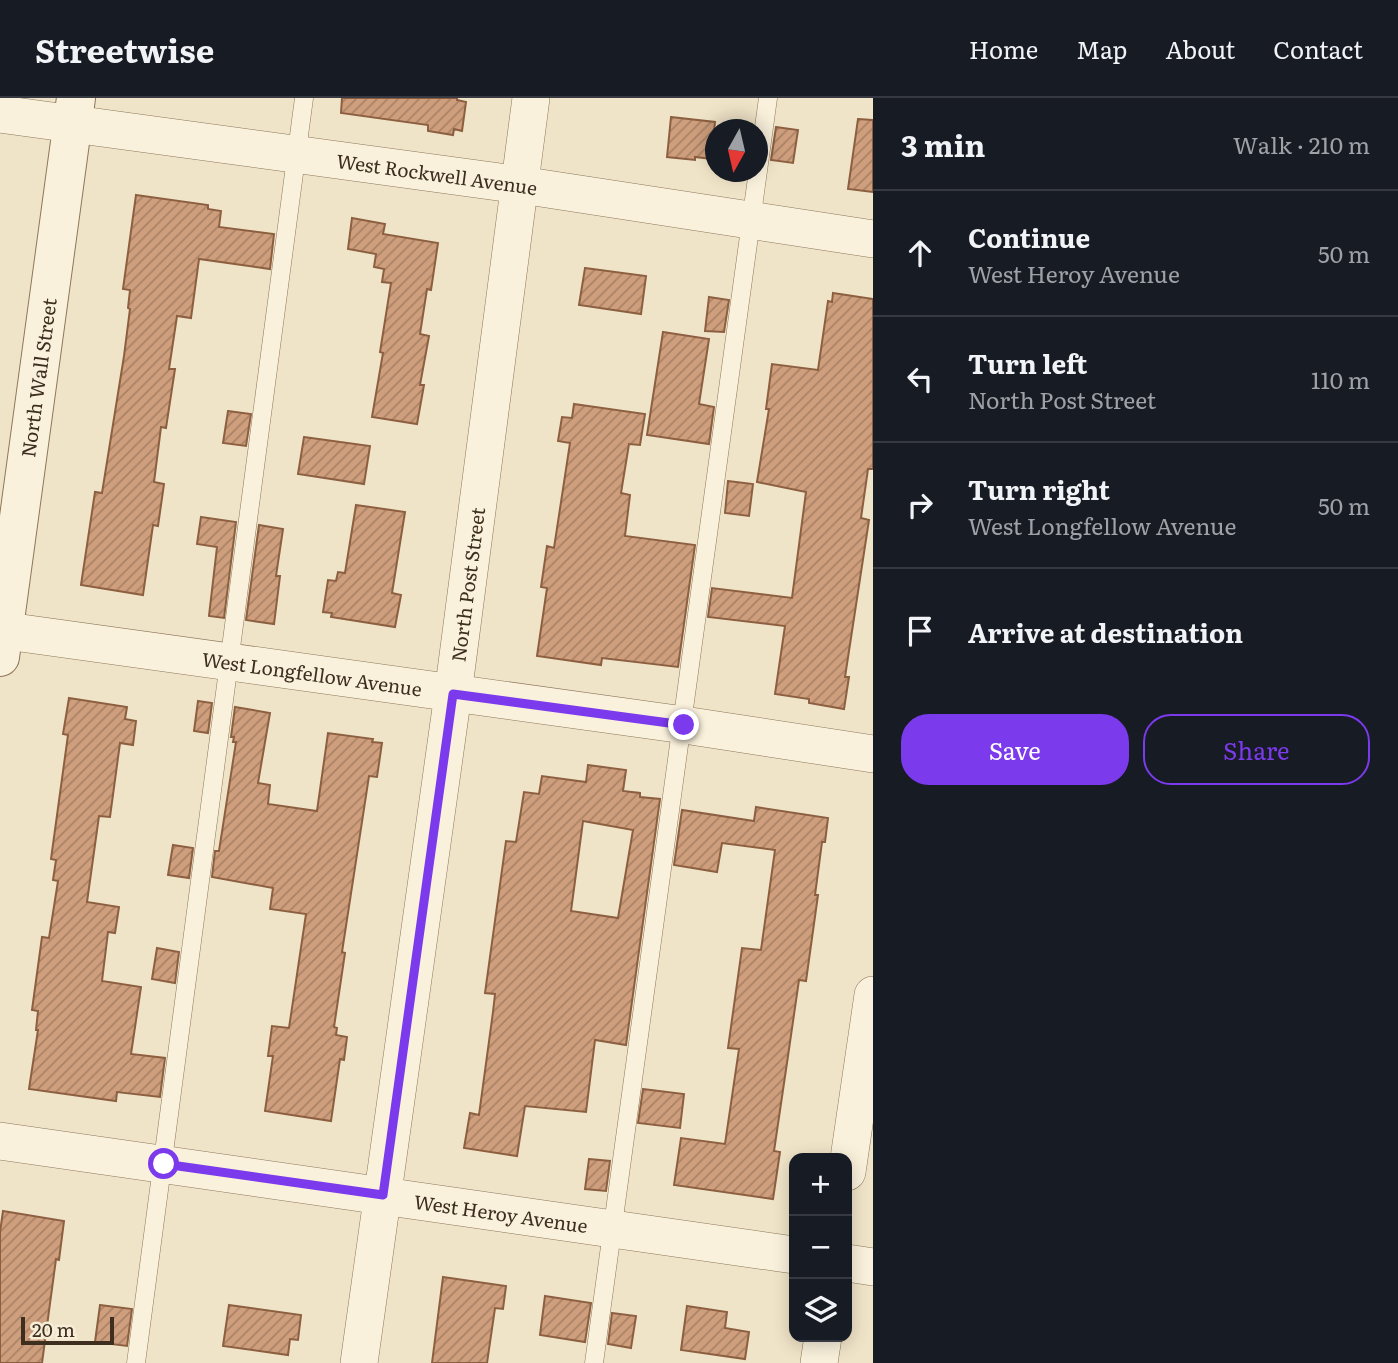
<!DOCTYPE html>
<html lang="en">
<head>
<meta charset="utf-8">
<style>
	:root { --surface:#171b24; --page:#242831; --text:#f1f3f6; --muted:#9ea1a6; --line:#363941; --accent:#7c3aed }
	body { margin:0; font-family:Literata,serif; background:var(--page); color:var(--text) }
	.controls { position:absolute; right:21px; bottom:21px; display:grid; overflow:hidden; border-radius:14px; box-shadow:0 4px 18px #0003 }
	.controls button { width:63px; height:63px; display:grid; place-items:center; padding:0; border:0; border-bottom:2px solid var(--line); background:var(--surface); color:var(--text); font:35px sans-serif }
	.compass { position:absolute; left:705px; top:21px; width:63px; height:63px; border-radius:50%; background:var(--surface); box-shadow:0 4px 18px #0003; rotate:188deg }
	.scale { position:absolute; left:21px; bottom:18px; width:93px; box-sizing:border-box; padding-left:7px; border:4px solid #3d2e20; border-top:0; font-size:19px; line-height:24px; white-space:nowrap; color:#3d2e20; -webkit-text-stroke:5px #f7eed8; paint-order:stroke }
	.stop { position:absolute; width:21px; height:21px; margin:-16px; border:5px solid #7c3aed; border-radius:50%; background:#fff }
	.stop.end { background:#7c3aed; border-color:#fff; box-shadow:0 2px 7px #0008 }
	.list { margin:0; padding:0; list-style:none }
	h2 { display:flex; justify-content:space-between; align-items:center; height:91px; margin:0; padding:0 28px; font-size:30px }
	h2 small { font-size:23px; font-weight:400; color:var(--muted) }
	.list li { display:grid; grid-template-columns:46px 1fr auto; gap:21px; align-items:center; box-sizing:border-box; height:126px; padding:0 28px; border-top:2px solid var(--line) }
	.list b { display:block; font-size:26px; white-space:nowrap }
	.list p { margin:0; font-size:23px; white-space:nowrap; color:var(--muted) }
	.list em { font-size:23px; font-style:normal; color:var(--muted) }
	.actions { display:flex; gap:14px; padding:21px 28px }
	.actions a { flex:1; padding:16px 0; border:2px solid var(--accent); border-radius:28px; text-align:center; font-size:24px; color:var(--accent) }
	.actions .main { background:var(--accent); color:#fff }
	.icon { flex:none; width:38px; height:38px; fill:none; stroke:currentColor; stroke-width:2; stroke-linecap:round; stroke-linejoin:round }
	.map { position:relative; flex:none; width:873px; height:1265px; overflow:hidden }
	header { display:flex; align-items:center; gap:42px; box-sizing:border-box; height:98px; padding:0 35px; background:var(--surface); border-bottom:2px solid var(--line) }
	header strong { font-size:33px }
	nav { display:flex; gap:38px; margin-inline-start:auto; font-size:24px }
	main { display:flex }
	aside { flex:1; background:var(--surface) }
	.map>svg:first-child { display:block }
	.building { fill:url(#building-hatch); stroke:#8d5f41; stroke-width:2; fill-rule:evenodd }
	.lines { fill:none; stroke-linecap:round; stroke-linejoin:round }
	.service-casing { stroke:#8d765c; stroke-width:19 }
	.minor-casing { stroke:#8d765c; stroke-width:38 }
	.tertiary-casing { stroke:#8d765c; stroke-width:40 }
	.service { stroke:#faf1dc; stroke-width:18 }
	.minor { stroke:#faf1dc; stroke-width:37 }
	.tertiary { stroke:#faf1dc; stroke-width:38 }
	.route { stroke:#7c3aed; stroke-width:9 }
	.labels { text-anchor:middle; dominant-baseline:central; stroke-width:5; stroke-linejoin:round; paint-order:stroke }
	.street-label { font-size:19px; fill:#3d2e20; stroke:#f7eed8 }
</style>
</head>
<body>
<header>
<strong>Streetwise</strong>
<nav><a>Home</a><a>Map</a><a>About</a><a>Contact</a></nav>
</header>
<main>
<div class="map">
<svg width="873" height="1265" viewBox="0 0 873 1265">
	<defs>
		<pattern id="building-hatch" width="6" height="6" patternUnits="userSpaceOnUse" patternTransform="scale(1.75)"><rect width="6" height="6" fill="#cf9f7d"/><path d="M-1 1l2-2M0 6l6-6M5 7l2-2" fill="none" stroke="#a98266"/></pattern>
	</defs>
	<rect width="100%" height="100%" fill="#f0e4c8"/>
	<path class="building" d="M 342,0 L 457,0 L 457,2 L 466,4 L 462,33 L 454,31 L 453,37 L 428,33 L 428,27 L 341,15 Z
		M 671,19 L 715,24 L 711,61 L 695,59 L 695,62 L 667,59 Z
		M 858,21 L 873,22 L 873,94 L 848,91 Z
		M 776,29 L 798,32 L 793,65 L 771,62 Z
		M 136,97 L 208,107 L 208,111 L 221,113 L 219,129 L 274,136 L 270,171 L 199,161 L 191,220 L 177,218 L 169,271 L 175,271 L 166,330 L 161,329 L 154,384 L 164,386 L 158,428 L 153,427 L 143,497 L 81,487 L 95,394 L 102,395 L 124,258 L 130,211 L 128,210 L 130,192 L 123,191 Z
		M 352,120 L 385,126 L 383,136 L 438,145 L 431,192 L 427,191 L 420,236 L 429,238 L 420,287 L 424,287 L 417,326 L 372,319 L 383,255 L 380,254 L 391,185 L 382,184 L 384,171 L 374,169 L 376,156 L 348,151 Z
		M 585,170 L 646,178 L 641,216 L 579,207 Z
		M 833,195 L 873,201 L 873,371 L 868,371 L 861,420 L 869,422 L 845,579 L 849,579 L 844,611 L 809,605 L 809,601 L 775,596 L 785,528 L 708,519 L 712,490 L 792,500 L 806,394 L 757,384 L 769,311 L 766,311 L 772,266 L 818,272 L 828,203 L 832,204 Z
		M 709,199 L 729,202 L 724,234 L 705,233 Z
		M 663,234 L 709,241 L 699,306 L 714,309 L 709,346 L 647,337 Z
		M 574,306 L 645,316 L 640,347 L 629,346 L 621,395 L 630,397 L 625,438 L 695,447 L 678,569 L 602,560 L 601,567 L 537,558 L 547,490 L 541,489 L 547,448 L 554,450 L 570,345 L 558,343 L 562,319 L 572,320 Z
		M 228,313 L 251,316 L 246,348 L 223,345 Z
		M 304,339 L 370,348 L 364,386 L 298,376 Z
		M 728,383 L 753,386 L 749,418 L 725,415 Z
		M 356,407 L 405,414 L 392,495 L 401,497 L 395,529 L 331,519 L 332,515 L 323,514 L 328,482 L 336,483 L 338,474 L 345,475 Z
		M 201,419 L 236,424 L 224,520 L 209,518 L 217,449 L 197,446 Z
		M 259,427 L 283,431 L 276,478 L 280,478 L 274,526 L 246,522 Z
		M 69,600 L 127,609 L 125,621 L 136,623 L 133,647 L 120,645 L 110,719 L 99,718 L 87,804 L 119,809 L 115,835 L 108,834 L 102,883 L 141,889 L 131,956 L 165,960 L 160,999 L 117,994 L 116,1003 L 29,991 L 38,932 L 36,932 L 38,913 L 32,912 L 42,839 L 49,840 L 58,783 L 53,782 L 56,762 L 51,761 L 68,637 L 63,636 Z
		M 198,603 L 212,605 L 208,635 L 194,633 Z
		M 235,609 L 270,615 L 258,685 L 270,687 L 268,706 L 317,713 L 328,635 L 373,641 L 372,644 L 382,645 L 377,679 L 369,678 L 342,854 L 345,855 L 334,929 L 337,930 L 336,937 L 347,939 L 344,962 L 340,961 L 331,1023 L 265,1013 L 273,958 L 268,958 L 272,928 L 289,930 L 306,816 L 270,811 L 273,790 L 212,779 L 215,753 L 219,753 L 236,644 L 233,644 L 234,639 L 231,639 Z
		M 588,667 L 626,672 L 623,693 L 640,695 L 640,699 L 660,701 L 626,947 L 595,942 L 586,1014 L 525,1008 L 517,1058 L 464,1050 L 470,1015 L 479,1017 L 493,914 L 495,896 L 485,895 L 506,743 L 516,744 L 524,694 L 539,696 L 542,678 L 586,684 ZM 583,723 L 633,732 L 618,820 L 571,813 Z
		M 756,709 L 828,720 L 825,744 L 822,744 L 815,797 L 818,797 L 806,883 L 799,882 L 788,958 L 774,1053 L 780,1054 L 773,1101 L 674,1087 L 681,1040 L 725,1046 L 739,951 L 728,950 L 742,850 L 761,852 L 775,752 L 722,745 L 717,774 L 674,767 L 682,712 L 754,723 Z
		M 173,747 L 193,750 L 189,780 L 168,777 Z
		M 157,850 L 179,854 L 175,885 L 152,881 Z
		M 643,991 L 684,996 L 680,1030 L 638,1025 Z
		M 589,1061 L 610,1063 L 606,1093 L 585,1091 Z
		M 3,1113 L 64,1123 L 59,1162 L 56,1161 L 42,1265 L 0,1265 L 0,1134 Z
		M 443,1179 L 506,1188 L 503,1211 L 495,1210 L 487,1265 L 432,1265 Z
		M 545,1198 L 591,1205 L 585,1244 L 540,1237 Z
		M 100,1207 L 132,1211 L 127,1248 L 95,1244 Z
		M 229,1207 L 301,1217 L 298,1242 L 290,1241 L 288,1257 L 223,1248 Z
		M 687,1208 L 727,1214 L 725,1230 L 749,1234 L 745,1261 L 681,1252 Z
		M 612,1215 L 636,1218 L 631,1250 L 608,1246 Z"/>
	<g class="lines">
		<g class="service-casing">
			<path id="service" d="M 136,1265 L 304,0
				M 594,1265 L 768,0"/>
		</g>
		<g class="minor-casing">
			<g id="minor">
				<path id="s1" d="M 0,16 L 521,87 L 873,141"/>
				<path id="s2" d="M 0,532 L 684,627 L 873,656"/>
				<path id="s3" d="M 0,1043 L 794,1157"/>
				<path d="M 847,1074 L 873,897"/>
				<path d="M 847,1165 L 873,1169"/>
				<path id="s4" d="M 359,1265 L 453,596 L 531,0"/>
				<path d="M 819,1265 L 823,1239"/>
			</g>
		</g>
		<g class="tertiary-casing">
			<g id="tertiary">
				<path id="s5" d="M 0,559 L 76,0"/>
			</g>
		</g>
		<use href="#service" class="service"/>
		<use href="#minor" class="minor"/>
		<use href="#tertiary" class="tertiary"/>
	</g>
	<g class="lines">
		<path class="route" d="M 164,1066 L 383,1097 L 453,596 L 684,627"/>
	</g>
	<g class="labels">
		<g class="street-label">
			<text stroke="none"><textPath href="#s1" startOffset="441">West Rockwell Avenue</textPath></text>
			<text stroke="none"><textPath href="#s5" startOffset="282">North Wall Street</textPath></text>
			<text stroke="none"><textPath href="#s4" startOffset="786">North Post Street</textPath></text>
			<text stroke="none"><textPath href="#s2" startOffset="315">West Longfellow Avenue</textPath></text>
			<text stroke="none"><textPath href="#s3" startOffset="506">West Heroy Avenue</textPath></text>
		</g>
	</g>
</svg>
<div class="controls">
<button>+</button>
<button>−</button>
<button><svg class="icon" aria-label="layers" viewBox="0 0 24 24"><path d="M12 4l9 5-9 5-9-5zM3 14l9 5 9-5"/></svg></button>
</div>
<svg class="compass" viewBox="-18 -18 36 36"><path d="M0-13l5 13h-10z" fill="#e53935"/><path d="M0 13l5-13h-10z" fill="#9ea1a6"/></svg>
<div class="scale">20 m</div>
<div class="stop" style="left:164px;top:1066px"></div>
<div class="stop end" style="left:684px;top:627px"></div>
</div>
<aside>
<h2>3 min<small>Walk · 210 m</small></h2>
<ul class="list">
<li><svg class="icon" aria-label="ahead" viewBox="0 0 24 24"><path d="M12 20V5M6 11l6-6 6 6"/></svg><div><b>Continue</b><p>West Heroy Avenue</p></div><em>50 m</em></li>
<li><svg class="icon" aria-label="left" viewBox="0 0 24 24"><path d="M17 20v-9H6M10 6l-5 5 5 5"/></svg><div><b>Turn left</b><p>North Post Street</p></div><em>110 m</em></li>
<li><svg class="icon" aria-label="right" viewBox="0 0 24 24"><path d="M7 20v-9h11M14 6l5 5-5 5"/></svg><div><b>Turn right</b><p>West Longfellow Avenue</p></div><em>50 m</em></li>
<li><svg class="icon" aria-label="arrive" viewBox="0 0 24 24"><path d="M6 21V4h12l-3 4 3 4H6"/></svg><div><b>Arrive at destination</b></div></li>
</ul>
<div class="actions"><a class="main">Save</a><a>Share</a></div>
</aside>
</main>
</body>
</html>
